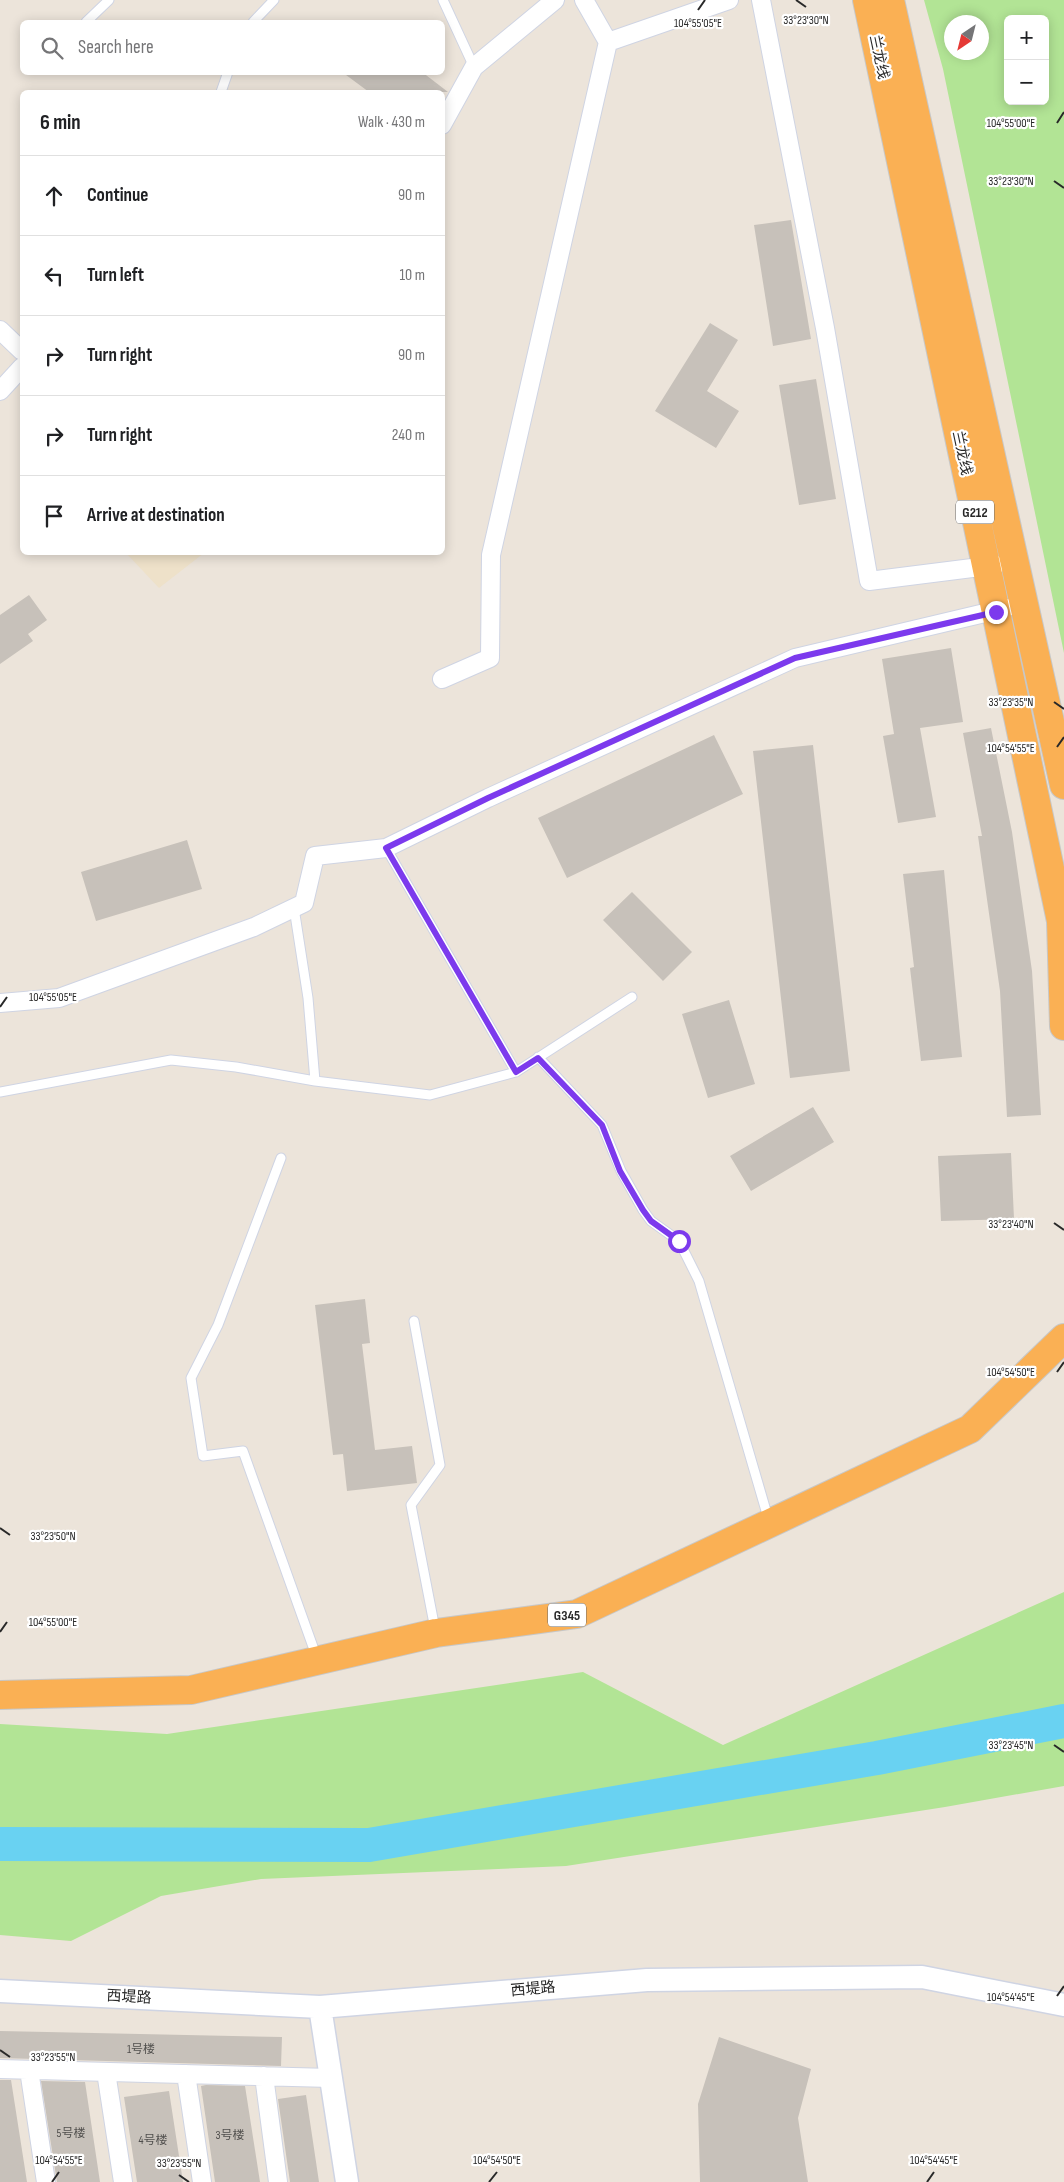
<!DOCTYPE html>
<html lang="en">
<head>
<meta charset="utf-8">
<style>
	:root { --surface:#fff; --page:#f6f6f6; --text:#202124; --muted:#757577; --line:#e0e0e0 }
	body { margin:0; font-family:"Sofia Sans Condensed","Noto Sans SC",sans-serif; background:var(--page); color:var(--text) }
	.controls { position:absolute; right:15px; top:15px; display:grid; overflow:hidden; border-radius:8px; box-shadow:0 2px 12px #0003 }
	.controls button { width:45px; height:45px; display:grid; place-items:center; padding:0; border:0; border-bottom:1px solid var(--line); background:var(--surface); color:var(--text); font:25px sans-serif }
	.compass { position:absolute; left:944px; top:15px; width:45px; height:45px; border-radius:50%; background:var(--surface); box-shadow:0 2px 12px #0003; rotate:215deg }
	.stop { position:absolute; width:15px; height:15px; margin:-11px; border:4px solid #7c3aed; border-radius:50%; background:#fff }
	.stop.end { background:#7c3aed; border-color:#fff; box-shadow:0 1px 5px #0008 }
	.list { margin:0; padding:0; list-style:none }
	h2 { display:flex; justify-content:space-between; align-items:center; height:65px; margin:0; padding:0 20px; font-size:21px }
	h2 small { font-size:16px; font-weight:400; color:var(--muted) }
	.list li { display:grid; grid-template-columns:32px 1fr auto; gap:15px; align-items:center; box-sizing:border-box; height:80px; padding:0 20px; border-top:1px solid var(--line) }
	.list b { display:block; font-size:19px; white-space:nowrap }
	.list em { font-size:16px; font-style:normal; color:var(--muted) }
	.icon { flex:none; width:28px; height:28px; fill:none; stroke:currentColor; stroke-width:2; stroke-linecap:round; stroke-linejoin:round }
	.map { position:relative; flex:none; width:1064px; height:2182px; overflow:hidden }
	.search { position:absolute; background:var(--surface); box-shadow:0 2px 12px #0003; left:20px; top:20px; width:425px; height:55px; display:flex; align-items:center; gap:12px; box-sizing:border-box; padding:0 18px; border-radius:8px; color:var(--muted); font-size:19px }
	.panel { position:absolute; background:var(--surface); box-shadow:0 2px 12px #0003; left:20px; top:90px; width:425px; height:465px; border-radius:8px }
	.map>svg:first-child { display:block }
	.education { fill:#eee1c9 }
	.green { fill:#b2e495; fill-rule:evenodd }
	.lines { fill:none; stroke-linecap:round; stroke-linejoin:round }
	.river { stroke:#69d2f2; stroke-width:34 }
	.building { fill:#c7c1ba }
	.service-casing { stroke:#cfd4e3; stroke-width:11 }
	.minor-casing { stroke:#cfd4e3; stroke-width:20 }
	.tertiary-casing { stroke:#cfd4e3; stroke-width:25 }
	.trunk-casing { stroke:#c7c7c7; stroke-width:30 }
	.service { stroke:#fff; stroke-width:9 }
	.minor { stroke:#fff; stroke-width:18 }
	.tertiary { stroke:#fff; stroke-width:22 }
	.trunk { stroke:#fab054; stroke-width:28 }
	.route { stroke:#7c3aed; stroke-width:6 }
	.ticks { fill:none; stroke:#292929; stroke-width:2 }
	.labels { text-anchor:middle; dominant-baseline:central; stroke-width:4.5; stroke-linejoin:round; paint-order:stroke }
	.number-label { font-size:12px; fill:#504f4d }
	.shield { fill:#fff; stroke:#696969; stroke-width:1 }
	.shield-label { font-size:14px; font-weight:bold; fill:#292929 }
	.street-label { font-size:15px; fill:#292929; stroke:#fff }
	.ticks-label { font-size:12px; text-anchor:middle; fill:#292929; stroke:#fff; stroke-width:4.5; stroke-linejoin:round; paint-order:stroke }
</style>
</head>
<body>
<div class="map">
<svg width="1064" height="2182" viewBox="0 0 1064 2182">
	<rect width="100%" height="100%" fill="#ece4da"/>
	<path class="education" d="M 126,553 L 204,553 L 159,588 Z"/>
	<path class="green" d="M 924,0 L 1064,0 L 1064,653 L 943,69 ZM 1008,19 L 1045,19 L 1045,101 L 1008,101 ZM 952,22 L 982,22 L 982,52 L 952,52 Z
		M 1064,1592 L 1064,1786 L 945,1807 L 566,1866 L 261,1879 L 161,1896 L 71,1941 L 0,1935 L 0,1724 L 167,1734 L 583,1672 L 723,1745 Z"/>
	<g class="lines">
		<path class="river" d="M 0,1844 L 369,1845 L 877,1758 L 1064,1721"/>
	</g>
	<path class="building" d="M 342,72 L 422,72 L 448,92 L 369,92 Z
		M 791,220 L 811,339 L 773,346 L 754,225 Z
		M 710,323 L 738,340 L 707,391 L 739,411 L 716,448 L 655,411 Z
		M 816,379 L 836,499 L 799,505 L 779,385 Z
		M 29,595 L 47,620 L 28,634 L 33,641 L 0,664 L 0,615 Z
		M 951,648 L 963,722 L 920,728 L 936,817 L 898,823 L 883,736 L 894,734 L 882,659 Z
		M 991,728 L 1012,832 L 1032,971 L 1041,1115 L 1007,1117 L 1000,991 L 978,836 L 982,836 L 963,733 Z
		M 714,735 L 743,794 L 567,878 L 538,818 Z
		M 813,745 L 850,1071 L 790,1078 L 753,751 Z
		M 187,840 L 202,889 L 96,921 L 81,872 Z
		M 944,870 L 962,1057 L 921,1061 L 910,968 L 914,967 L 903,874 Z
		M 632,892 L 692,952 L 663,981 L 603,920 Z
		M 729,1000 L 755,1084 L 708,1098 L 682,1014 Z
		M 813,1107 L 834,1142 L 751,1191 L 730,1156 Z
		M 1011,1153 L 1014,1219 L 941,1221 L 938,1156 Z
		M 365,1299 L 370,1343 L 362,1344 L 375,1450 L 412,1446 L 417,1483 L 347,1491 L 343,1454 L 333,1455 L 315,1305 Z
		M 0,2031 L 282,2037 L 281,2066 L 0,2058 Z
		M 719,2037 L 811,2069 L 798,2118 L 808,2182 L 700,2182 L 698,2104 Z
		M 0,2080 L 11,2080 L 27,2182 L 0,2182 Z
		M 41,2081 L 85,2082 L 100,2182 L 57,2182 Z
		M 206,2085 L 245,2086 L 260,2182 L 215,2182 L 201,2086 Z
		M 169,2091 L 183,2182 L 137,2182 L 124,2097 Z
		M 306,2095 L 319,2182 L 290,2182 L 278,2099 Z"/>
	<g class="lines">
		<g class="service-casing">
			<path id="service" d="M 443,0 L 474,67
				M 86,22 L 109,0
				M 253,22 L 274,0
				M 221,92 L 228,72
				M 386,848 L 516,1072 L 632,997
				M 294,908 L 308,998 L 315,1081
				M 538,1057 L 602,1125 L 621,1171 L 643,1210 L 651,1221 L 679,1241 L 699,1281 L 769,1521
				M 0,1092 L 171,1060 L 236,1067 L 315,1081 L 430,1095 L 516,1072
				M 281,1158 L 218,1325 L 191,1378 L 203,1456 L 243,1451 L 317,1658
				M 414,1321 L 440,1465 L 411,1505 L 435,1629"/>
		</g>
		<g class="minor-casing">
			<path id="minor" d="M 761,0 L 825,328 L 869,581 L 996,565
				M 608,42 L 729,0
				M 442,125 L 474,67 L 555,0
				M 0,330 L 22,351
				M 0,391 L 22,367
				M 442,679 L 490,658 L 491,555 L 608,42 L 584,0
				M 0,1003 L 59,998 L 254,927 L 304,903 L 315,856 L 386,848 L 488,798 L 795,658 L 1006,608
				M 0,2069 L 331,2078
				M 29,2070 L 46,2182
				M 106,2072 L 123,2182
				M 186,2074 L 202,2182
				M 264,2076 L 278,2182"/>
		</g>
		<g class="tertiary-casing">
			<path id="tertiary" d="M 0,1991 L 320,2007 L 647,1980 L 922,1977 L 1064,2005
				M 320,2007 L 347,2182"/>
		</g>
		<g class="trunk-casing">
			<path id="trunk" d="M 867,0 L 1061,921 L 1064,1026
				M 890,0 L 1064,785
				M 0,1695 L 191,1690 L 436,1633 L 577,1614 L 970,1429 L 1064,1338"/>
		</g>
		<use href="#service" class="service"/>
		<use href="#minor" class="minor"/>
		<use href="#tertiary" class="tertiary"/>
		<use href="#trunk" class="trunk"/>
	</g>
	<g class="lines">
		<path class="route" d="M 679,1241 L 651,1221 L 643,1210 L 620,1171 L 602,1125 L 538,1058 L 516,1072 L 386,848 L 488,798 L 795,658 L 996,612"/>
	</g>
	<path class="ticks" d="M 796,0 L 806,7M 698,10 L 705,0M 1057,123 L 1064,112M 1054,181 L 1064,188M 1054,702 L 1064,709M 1057,747 L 1064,737M 0,1007 L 7,997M 1054,1223 L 1064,1230M 1057,1372 L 1064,1362M 0,1528 L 10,1535M 0,1632 L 7,1622M 1054,1745 L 1064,1752M 1057,1996 L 1064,1986M 0,2050 L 10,2057M 179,2175 L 189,2182M 52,2182 L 59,2172M 489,2182 L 497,2172M 927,2182 L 934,2172"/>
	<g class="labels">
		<g class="number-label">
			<text x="141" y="2049">1号楼</text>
			<text x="71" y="2133">5号楼</text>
			<text x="230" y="2135">3号楼</text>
			<text x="153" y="2140">4号楼</text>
		</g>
		<g class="shield">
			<rect x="956" y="500.5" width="38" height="23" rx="4"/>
			<rect x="548" y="1603.5" width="38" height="23" rx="4"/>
		</g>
		<g class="shield-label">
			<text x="975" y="512">G212</text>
			<text x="567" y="1615">G345</text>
		</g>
		<g class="street-label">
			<text transform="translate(879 57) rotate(78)">兰龙线</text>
			<text transform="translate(962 453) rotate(78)">兰龙线</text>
			<text transform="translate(533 1989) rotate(-5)">西堤路</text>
			<text transform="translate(129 1997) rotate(3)">西堤路</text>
		</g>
	</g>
	<g class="ticks-label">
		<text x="806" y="24">33°23'30"N</text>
		<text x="698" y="27">104°55'05"E</text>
		<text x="1011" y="127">104°55'00"E</text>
		<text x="1011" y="185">33°23'30"N</text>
		<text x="1011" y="706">33°23'35"N</text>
		<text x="1011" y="752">104°54'55"E</text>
		<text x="53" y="1001">104°55'05"E</text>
		<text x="1011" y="1228">33°23'40"N</text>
		<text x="1011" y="1376">104°54'50"E</text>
		<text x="53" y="1540">33°23'50"N</text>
		<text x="53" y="1626">104°55'00"E</text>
		<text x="1011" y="1749">33°23'45"N</text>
		<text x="1011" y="2001">104°54'45"E</text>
		<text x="53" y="2061">33°23'55"N</text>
		<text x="59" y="2164">104°54'55"E</text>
		<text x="497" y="2164">104°54'50"E</text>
		<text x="934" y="2164">104°54'45"E</text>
		<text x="179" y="2167">33°23'55"N</text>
	</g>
</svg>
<div class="controls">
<button>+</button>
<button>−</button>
</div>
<svg class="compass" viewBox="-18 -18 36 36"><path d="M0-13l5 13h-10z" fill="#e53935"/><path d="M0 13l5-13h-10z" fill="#757577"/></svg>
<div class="stop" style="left:679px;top:1241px"></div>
<div class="stop end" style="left:996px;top:612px"></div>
<div class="search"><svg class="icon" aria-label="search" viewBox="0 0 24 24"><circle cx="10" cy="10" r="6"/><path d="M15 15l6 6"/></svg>Search here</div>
<section class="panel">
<h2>6 min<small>Walk · 430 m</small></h2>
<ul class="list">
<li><svg class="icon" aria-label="ahead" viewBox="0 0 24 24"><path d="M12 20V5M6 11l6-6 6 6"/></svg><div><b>Continue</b></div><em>90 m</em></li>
<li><svg class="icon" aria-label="left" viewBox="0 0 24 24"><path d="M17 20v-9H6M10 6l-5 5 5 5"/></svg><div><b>Turn left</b></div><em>10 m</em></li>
<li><svg class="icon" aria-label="right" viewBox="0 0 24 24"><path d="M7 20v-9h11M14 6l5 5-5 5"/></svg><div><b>Turn right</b></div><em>90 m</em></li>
<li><svg class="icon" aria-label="right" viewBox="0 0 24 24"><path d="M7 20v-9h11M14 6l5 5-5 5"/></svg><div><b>Turn right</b></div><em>240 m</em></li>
<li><svg class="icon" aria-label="arrive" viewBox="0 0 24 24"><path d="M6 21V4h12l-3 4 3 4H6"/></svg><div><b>Arrive at destination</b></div></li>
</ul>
</section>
</div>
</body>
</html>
